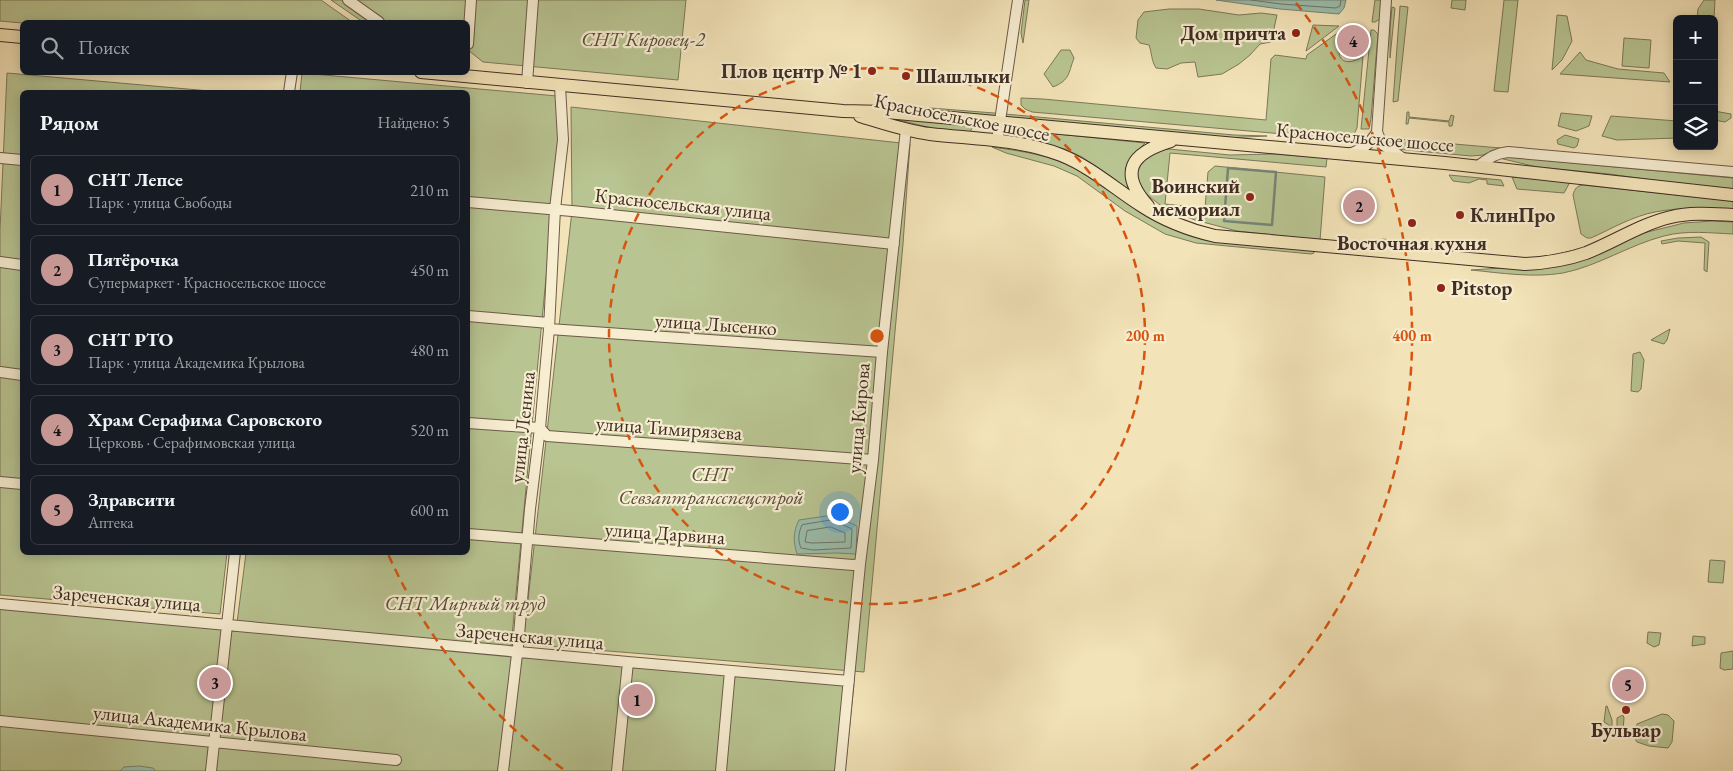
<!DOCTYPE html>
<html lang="ru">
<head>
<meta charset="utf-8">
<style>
	:root { --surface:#171b24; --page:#20242c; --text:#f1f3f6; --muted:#9ea1a6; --line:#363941; --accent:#c59692 }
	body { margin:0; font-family:"EB Garamond",serif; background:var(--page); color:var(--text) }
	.controls { position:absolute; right:15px; top:15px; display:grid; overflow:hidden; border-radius:8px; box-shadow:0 2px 12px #0003 }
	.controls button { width:45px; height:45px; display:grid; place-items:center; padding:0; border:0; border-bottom:1px solid var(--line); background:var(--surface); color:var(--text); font:25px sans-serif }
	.you { position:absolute; left:839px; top:511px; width:18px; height:18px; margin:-12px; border:4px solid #fff; border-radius:50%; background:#1a73e8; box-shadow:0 0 0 8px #1a73e833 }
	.badge { display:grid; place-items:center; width:32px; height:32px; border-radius:50%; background:var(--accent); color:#111; font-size:16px; font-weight:700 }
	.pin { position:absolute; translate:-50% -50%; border:2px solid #fff; box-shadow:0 1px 5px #0006 }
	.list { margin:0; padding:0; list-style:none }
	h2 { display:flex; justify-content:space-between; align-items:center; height:65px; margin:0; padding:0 20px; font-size:21px }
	h2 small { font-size:16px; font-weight:400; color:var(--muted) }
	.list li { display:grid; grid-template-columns:32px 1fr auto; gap:15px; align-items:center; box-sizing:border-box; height:70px; margin:0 10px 10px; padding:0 10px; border:1px solid var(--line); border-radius:8px }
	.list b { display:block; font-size:19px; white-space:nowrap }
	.list p { margin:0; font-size:16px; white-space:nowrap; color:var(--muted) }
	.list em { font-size:16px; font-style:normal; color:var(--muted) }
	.icon { flex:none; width:28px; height:28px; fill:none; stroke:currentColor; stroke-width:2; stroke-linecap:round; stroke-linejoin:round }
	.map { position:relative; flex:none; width:1733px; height:771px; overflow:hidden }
	.search { position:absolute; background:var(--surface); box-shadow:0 2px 12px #0003; left:20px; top:20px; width:450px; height:55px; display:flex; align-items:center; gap:12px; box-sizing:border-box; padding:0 18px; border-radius:8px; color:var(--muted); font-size:19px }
	.panel { position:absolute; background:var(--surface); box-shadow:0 2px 12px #0003; left:20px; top:90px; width:450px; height:465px; border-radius:8px }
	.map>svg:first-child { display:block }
	.green { fill:#b8c491; stroke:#7c785a }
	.water { fill:#9bbead; stroke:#778476 }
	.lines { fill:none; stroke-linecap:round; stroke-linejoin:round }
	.shore { stroke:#6e7668; stroke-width:1 }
	.stream { stroke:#778476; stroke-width:2.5 }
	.minor-casing { stroke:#6d5a49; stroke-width:12 }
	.major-casing { stroke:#402d24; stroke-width:14 }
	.minor { stroke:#f7edd1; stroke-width:10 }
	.major { stroke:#f3e3b8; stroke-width:12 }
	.ring { fill:none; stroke:#d7550e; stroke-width:2.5; stroke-dasharray:9 6 }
	.poi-dot { fill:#8f2418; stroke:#f7edd1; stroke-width:2 }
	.labels { text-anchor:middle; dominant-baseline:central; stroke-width:4.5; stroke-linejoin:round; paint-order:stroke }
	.poi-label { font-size:20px; font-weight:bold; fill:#402d24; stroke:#f7edd1; text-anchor:end }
	.park-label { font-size:20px; font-style:italic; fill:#584b3a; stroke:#f7edd1 }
	.street-label { font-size:20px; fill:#402d24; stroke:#f7edd1 }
	.centre { fill:#d7550e; stroke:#f7edd1; stroke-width:2.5 }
	.ring-label { font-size:15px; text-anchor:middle; font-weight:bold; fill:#d7550e; stroke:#f7edd1; stroke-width:4.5; stroke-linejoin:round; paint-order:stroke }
</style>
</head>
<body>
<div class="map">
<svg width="1733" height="771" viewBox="0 0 1733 771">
	<rect width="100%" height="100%" fill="#f3e3b8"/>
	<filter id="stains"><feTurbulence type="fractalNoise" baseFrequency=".004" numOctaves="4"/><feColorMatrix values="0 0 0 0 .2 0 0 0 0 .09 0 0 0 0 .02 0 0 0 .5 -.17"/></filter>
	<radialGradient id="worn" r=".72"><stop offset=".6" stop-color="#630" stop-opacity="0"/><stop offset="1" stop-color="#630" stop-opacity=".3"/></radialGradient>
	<path class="green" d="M 0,0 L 321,0 L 352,22 L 22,23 L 0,21 Z
		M 331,0 L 686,0 L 678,80 L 483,62 L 468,50 L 468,22 L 363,22 Z
		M 1025,0 L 1029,0 L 1023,43 L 1021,33 Z
		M 1375,0 L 1381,0 L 1380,19 L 1375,22 L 1372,22 Z
		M 1452,0 L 1466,0 L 1465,10 L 1451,8 Z
		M 1504,0 L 1518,0 L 1508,92 L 1494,91 Z
		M 1704,0 L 1715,0 L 1714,19 L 1697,19 L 1698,9 Z
		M 1400,6 L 1408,7 L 1398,101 L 1393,102 Z
		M 1392,7 L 1395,8 L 1390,58 L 1390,29 Z
		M 1169,9 L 1199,9 L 1239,15 L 1261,13 L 1277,15 L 1271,42 L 1260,44 L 1250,55 L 1239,64 L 1222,74 L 1198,77 L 1195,62 L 1181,63 L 1167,69 L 1156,68 C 1151,60 1152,53 1149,45 L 1140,43 L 1136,38 L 1138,20 L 1144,12 Z
		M 1557,15 L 1567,16 L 1572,41 L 1562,60 L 1552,70 Z
		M 1313,25 L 1339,26 L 1306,51 Z
		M 1343,29 C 1341,36 1339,43 1339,49 C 1338,66 1354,63 1363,56 L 1357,128 L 1353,136 L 1346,139 L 1295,136 L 1295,134 L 1284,132 L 1283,134 L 1032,112 L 1025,109 L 1021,105 L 1021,98 L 1043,99 L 1266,120 L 1271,59 L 1275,55 L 1306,59 L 1307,55 Z
		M 1371,30 L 1374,30 L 1378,34 L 1371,118 L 1369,129 L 1361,129 Z
		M 1624,38 L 1651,40 L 1649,68 L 1622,66 Z
		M 1061,50 L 1070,50 L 1074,58 C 1068,74 1070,80 1053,87 L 1044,74 Z
		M 1580,52 L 1586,60 L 1618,69 L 1664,73 L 1670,82 L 1560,74 Z
		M 7,73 L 221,92 L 22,92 L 22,552 L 227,553 L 220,614 L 0,595 L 0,230 Z
		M 302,73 L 557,96 L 559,141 L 510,657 L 730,671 L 854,684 L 845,771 L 0,771 L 0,607 L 236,631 L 246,553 L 468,552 L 468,92 L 300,92 Z
		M 892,105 L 994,113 L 1234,135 L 1267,136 L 1224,138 L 891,109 Z
		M 571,107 L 910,144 L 903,244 L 864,672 L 523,644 L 572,211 Z
		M 1714,111 L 1731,114 L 1731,118 L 1725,122 L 1714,120 Z
		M 1407,112 L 1409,112 L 1409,117 L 1449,121 L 1451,115 L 1454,116 L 1452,126 L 1449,126 L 1449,122 L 1409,118 L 1408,124 L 1406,124 Z
		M 1561,113 L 1592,116 L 1589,126 L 1576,131 L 1558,126 Z
		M 1611,116 L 1677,121 L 1677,138 L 1617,140 L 1602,136 Z
		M 891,118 L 914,118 L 974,126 L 969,133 L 939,130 Z
		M 1038,132 L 1145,143 L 1134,155 L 1127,188 L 1082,157 L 1065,149 L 1036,142 Z
		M 1565,135 L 1579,139 L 1577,146 L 1574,148 L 1558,144 L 1557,140 Z
		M 1386,138 L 1500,148 L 1483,155 L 1471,156 L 1396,149 L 1388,142 Z
		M 992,147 C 1021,151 1050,155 1076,169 C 1099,181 1119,198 1140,212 C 1157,223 1175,231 1195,237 L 1314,251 L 1314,253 L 1311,254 L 1196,243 L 1165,234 L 1125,211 L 1077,176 L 1054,166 L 1006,153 Z
		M 1169,149 L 1230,155 L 1274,154 L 1327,158 L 1326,167 L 1170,153 L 1165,204 L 1205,208 L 1208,172 L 1215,166 L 1325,177 L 1320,240 L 1237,231 L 1195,220 L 1164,208 L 1141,190 L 1137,176 L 1139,165 L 1146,157 L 1159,150 Z
		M 1499,156 L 1733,178 L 1733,191 L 1609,174 L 1537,167 L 1499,158 Z
		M 1449,175 L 1501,180 L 1504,186 L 1487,184 L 1487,180 L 1479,179 L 1469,183 L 1453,181 Z
		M 1512,177 L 1570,182 L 1564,193 L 1517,189 Z
		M 1583,185 L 1733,201 L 1733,209 C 1707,208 1681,207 1655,212 C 1633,216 1611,229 1591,238 L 1587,238 L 1581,234 L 1573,195 C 1575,188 1577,186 1583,185 Z
		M 1712,221 L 1733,222 L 1733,234 C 1711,233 1686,230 1664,236 C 1629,245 1598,266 1563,273 C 1533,278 1501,273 1471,270 L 1501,268 L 1684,223 Z
		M 1701,237 L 1709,242 L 1707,272 L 1704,270 L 1705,243 L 1678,241 L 1662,244 L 1661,241 L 1678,238 Z
		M 1382,239 L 1423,243 C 1413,251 1393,247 1380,246 L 1379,243 Z
		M 1670,329 L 1667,340 L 1664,344 L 1651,340 Z
		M 1640,352 L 1644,360 L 1641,389 L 1638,392 L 1631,391 L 1633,354 Z
		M 1710,560 L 1725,561 L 1723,583 L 1708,582 Z
		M 1648,632 L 1661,633 L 1659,645 L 1654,647 L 1647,643 Z
		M 1693,636 L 1705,637 L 1705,644 L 1692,646 Z
		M 1733,651 L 1733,669 L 1724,670 L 1720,668 L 1721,653 Z
		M 1606,706 L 1607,706 L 1612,720 L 1612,727 L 1604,722 Z
		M 1662,714 L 1668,715 L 1674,721 L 1672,742 L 1668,748 L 1649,746 L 1637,742 L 1634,737 L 1637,724 Z
		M 1623,715 L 1624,718 L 1623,731 L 1617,730 L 1617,718 Z"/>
	<path class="water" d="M 1216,0 L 1346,0 L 1344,8 L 1339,14 L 1280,9 Z
		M 833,515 L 857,526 L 856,554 L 837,553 L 797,554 C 793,541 793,532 799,520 Z
		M 139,766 L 153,768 L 156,771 L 120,771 L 124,767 Z"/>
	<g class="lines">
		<path class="shore" d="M 1251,0 L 1281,4 L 1336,8 L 1340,6 L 1341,0
			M 832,520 L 852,529 L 851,548 L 813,550 L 801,548 C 798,541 798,533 802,525 Z
			M 831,527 L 845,533 L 845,542 L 812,543 L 805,542 L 807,531 Z"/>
		<path class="stream" d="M 1228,168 L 1276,172 L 1272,225 L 1224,221 Z"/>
		<g class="minor-casing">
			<path id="minor" d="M 348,0 L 379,22
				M 1386,0 L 1377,132 L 1382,144 L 1401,157
				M 468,44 L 471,0
				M 527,83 L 533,0
				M 289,92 L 292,72
				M 997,141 L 1018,0
				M 1349,154 C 1363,149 1369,145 1377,132
				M 0,158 L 22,160
				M 1478,166 C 1488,159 1495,153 1508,152 L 1733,172
				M 468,202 L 572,211 L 894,244
				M 0,262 L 22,265
				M 468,316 L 549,323
				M 549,329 L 882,352
				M 0,372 L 22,375
				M 468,423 L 540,428 L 547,436 L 873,460
				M 0,482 L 22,484
				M 468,534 L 853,565 L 860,564
				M 0,604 L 628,662 L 849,681
				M 0,721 L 396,760
				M 211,771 L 235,552
				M 503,771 L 518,646 L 530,509 L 540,428 L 549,329 L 555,209 L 563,140 L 560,86
				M 617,771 L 628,662
				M 721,771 L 730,671
				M 840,771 L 860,564 L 873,460 L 882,352 L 906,129"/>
		</g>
		<g class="major-casing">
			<path id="major" d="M 0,35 L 22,37
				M 421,72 L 843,111 L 886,112 L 1445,163 L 1733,195
				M 860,116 C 883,123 906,131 930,134 C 973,139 1020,139 1061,155 C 1091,167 1115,189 1142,206 C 1165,221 1189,230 1215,236 L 1525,264 C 1545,263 1566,260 1586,253 C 1614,242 1641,224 1671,217 C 1692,212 1712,214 1733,215
				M 1148,206 C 1118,172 1131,153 1171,141"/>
		</g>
		<use href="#minor" class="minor"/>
		<use href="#major" class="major"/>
	</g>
	<g class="ring">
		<circle cx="877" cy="336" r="268"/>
		<path d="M563 769A535 535 0 0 1 388 554M1296 3A535 535 0 0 1 1191 769"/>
	</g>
	<g class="poi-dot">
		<circle cx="1296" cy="33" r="5"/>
		<circle cx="872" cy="71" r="5"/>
		<circle cx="906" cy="76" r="5"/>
		<circle cx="1250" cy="197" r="5"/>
		<circle cx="1460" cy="215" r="5"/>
		<circle cx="1412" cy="223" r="5"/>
		<circle cx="1441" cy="288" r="5"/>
		<circle cx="1626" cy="710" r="5"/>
	</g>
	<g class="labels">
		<g class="poi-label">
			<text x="1286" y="33">Дом причта</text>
			<text x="862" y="71">Плов центр № 1</text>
			<text x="916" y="76" text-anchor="start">Шашлыки</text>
			<text x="1240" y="186">Воинский<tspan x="1240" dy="23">мемориал</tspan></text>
			<text x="1470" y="215" text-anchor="start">КлинПро</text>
			<text x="1412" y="243" text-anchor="middle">Восточная кухня</text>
			<text x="1451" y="288" text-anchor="start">Pitstop</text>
			<text x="1626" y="730" text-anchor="middle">Бульвар</text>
		</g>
		<g class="park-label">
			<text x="643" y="39">СНТ Кировец-2</text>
			<text x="711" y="474">СНТ<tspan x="711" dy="23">Севзаптрансспецстрой</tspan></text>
			<text x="465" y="603">СНТ Мирный труд</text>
		</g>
		<g class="street-label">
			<text transform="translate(962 117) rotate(11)">Красносельское шоссе</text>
			<text transform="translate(1365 137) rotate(5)">Красносельское шоссе</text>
			<text transform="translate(683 204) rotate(6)">Красносельская улица</text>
			<text transform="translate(716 324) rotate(4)">улица Лысенко</text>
			<text transform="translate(858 418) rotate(-85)">улица Кирова</text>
			<text transform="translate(522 427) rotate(-84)">улица Ленина</text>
			<text transform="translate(669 428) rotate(4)">улица Тимирязева</text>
			<text transform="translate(665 533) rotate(4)">улица Дарвина</text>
			<text transform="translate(127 598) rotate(5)">Зареченская улица</text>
			<text transform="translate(530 636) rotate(5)">Зареченская улица</text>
			<text transform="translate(200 723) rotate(6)">улица Академика Крылова</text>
		</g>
	</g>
	<circle cx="877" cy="336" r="8" class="centre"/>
	<g class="ring-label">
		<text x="1145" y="341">200 m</text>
		<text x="1412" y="341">400 m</text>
	</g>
	<rect width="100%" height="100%" filter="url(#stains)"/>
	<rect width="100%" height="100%" fill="url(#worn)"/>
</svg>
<div class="controls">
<button>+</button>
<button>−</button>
<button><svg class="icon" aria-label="layers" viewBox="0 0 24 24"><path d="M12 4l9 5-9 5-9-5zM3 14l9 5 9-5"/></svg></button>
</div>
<div class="you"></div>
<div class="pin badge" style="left:637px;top:700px">1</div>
<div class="pin badge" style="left:1359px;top:206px">2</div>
<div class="pin badge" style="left:215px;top:683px">3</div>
<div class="pin badge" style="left:1353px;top:41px">4</div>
<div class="pin badge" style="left:1628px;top:685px">5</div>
<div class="search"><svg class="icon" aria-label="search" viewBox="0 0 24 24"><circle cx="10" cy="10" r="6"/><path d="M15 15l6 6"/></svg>Поиск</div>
<section class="panel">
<h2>Рядом<small>Найдено: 5</small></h2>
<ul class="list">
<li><span class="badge">1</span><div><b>СНТ Лепсе</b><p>Парк · улица Свободы</p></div><em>210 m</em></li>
<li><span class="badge">2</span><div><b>Пятёрочка</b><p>Супермаркет · Красносельское шоссе</p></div><em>450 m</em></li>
<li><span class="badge">3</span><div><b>СНТ РТО</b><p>Парк · улица Академика Крылова</p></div><em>480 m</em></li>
<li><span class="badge">4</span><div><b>Храм Серафима Саровского</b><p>Церковь · Серафимовская улица</p></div><em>520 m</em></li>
<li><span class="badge">5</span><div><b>Здравсити</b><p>Аптека</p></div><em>600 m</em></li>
</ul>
</section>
</div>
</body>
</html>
